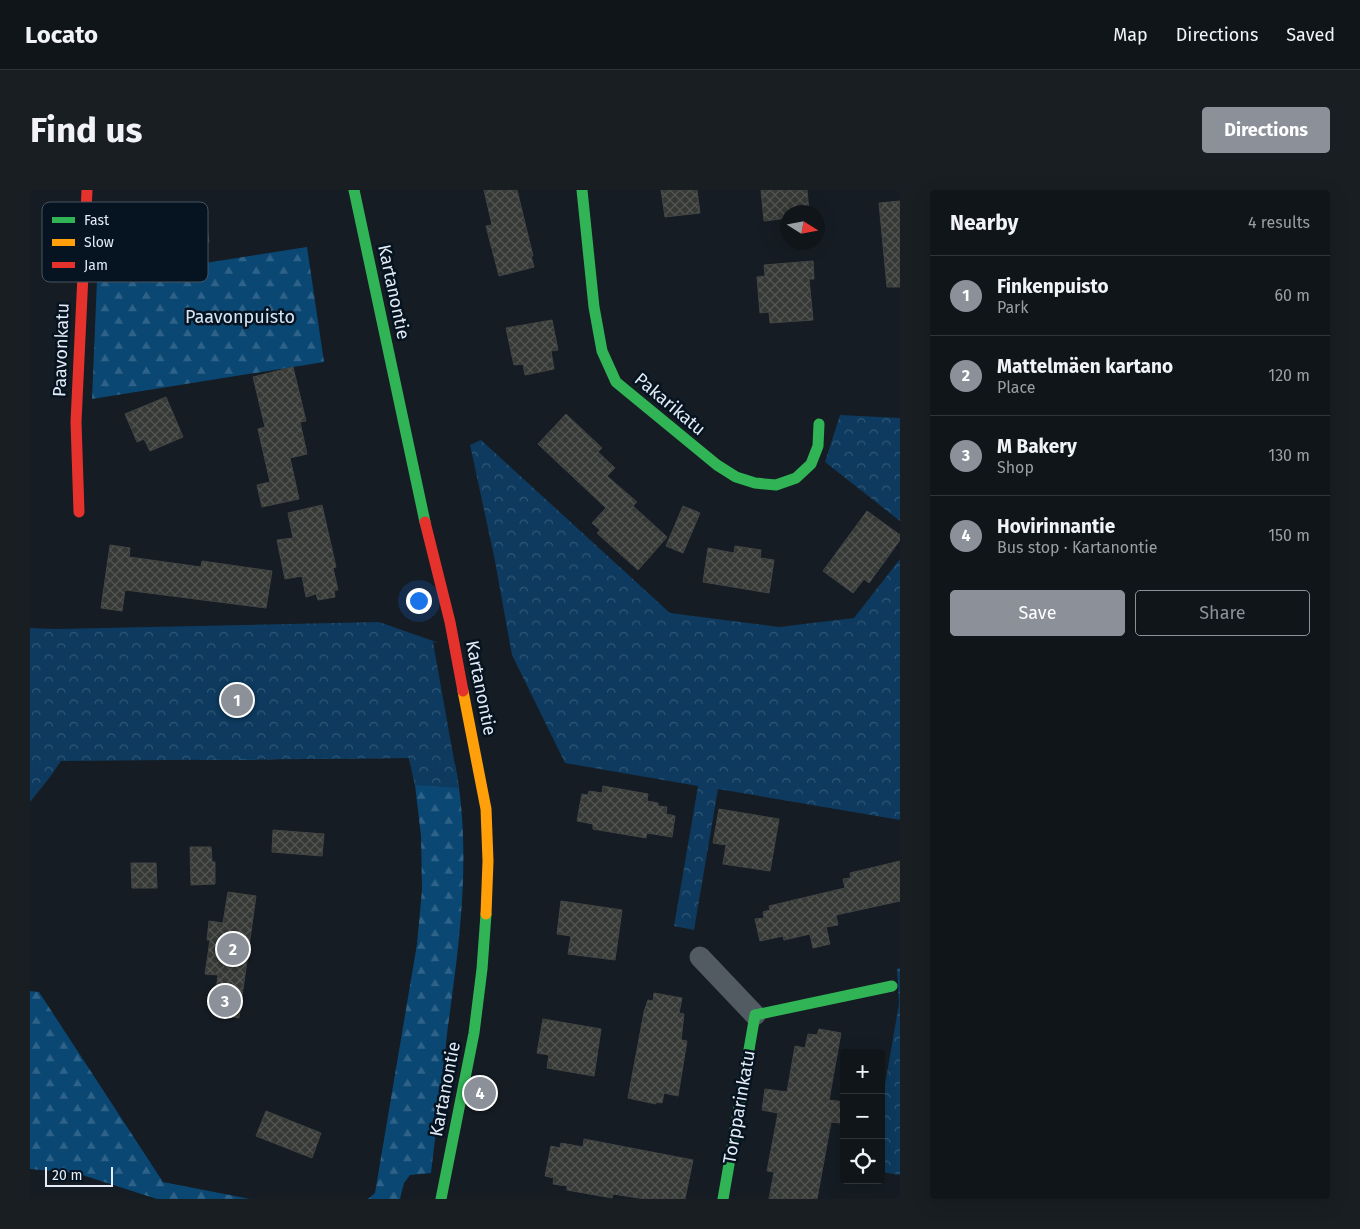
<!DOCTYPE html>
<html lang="en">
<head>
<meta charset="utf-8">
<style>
	:root { --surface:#10151a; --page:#191e23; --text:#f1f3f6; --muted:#9c9fa2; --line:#303439; --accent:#8c9099 }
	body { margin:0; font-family:"Fira Sans",sans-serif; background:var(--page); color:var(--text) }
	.controls { position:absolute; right:15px; bottom:15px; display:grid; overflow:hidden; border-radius:5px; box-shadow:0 5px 20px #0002 }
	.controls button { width:45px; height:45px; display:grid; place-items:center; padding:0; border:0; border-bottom:1px solid var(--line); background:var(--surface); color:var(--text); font:25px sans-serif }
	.compass { position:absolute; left:750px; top:15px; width:45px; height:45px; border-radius:50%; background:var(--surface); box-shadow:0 5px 20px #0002; rotate:101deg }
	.scale { position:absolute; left:15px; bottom:12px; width:68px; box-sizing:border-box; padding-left:5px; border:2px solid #e3ecf6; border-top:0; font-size:14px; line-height:18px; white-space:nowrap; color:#e3ecf6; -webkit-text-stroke:4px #061320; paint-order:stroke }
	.you { position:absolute; left:388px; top:410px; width:18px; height:18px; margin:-12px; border:4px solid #fff; border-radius:50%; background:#1a73e8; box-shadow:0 0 0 8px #1a73e833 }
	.badge { display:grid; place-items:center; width:32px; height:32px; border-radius:50%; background:var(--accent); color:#fff; font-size:16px; font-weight:700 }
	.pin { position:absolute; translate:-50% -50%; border:2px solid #fff; box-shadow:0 1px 5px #0006 }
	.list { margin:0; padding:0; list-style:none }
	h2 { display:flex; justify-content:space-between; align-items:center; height:65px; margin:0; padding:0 20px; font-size:21px }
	h2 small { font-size:16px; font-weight:400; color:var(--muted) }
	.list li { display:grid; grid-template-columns:32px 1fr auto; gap:15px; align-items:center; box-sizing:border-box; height:80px; padding:0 20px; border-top:1px solid var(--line) }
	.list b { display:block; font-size:19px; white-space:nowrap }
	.list p { margin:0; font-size:16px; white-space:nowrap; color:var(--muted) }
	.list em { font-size:16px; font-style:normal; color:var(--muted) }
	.actions { display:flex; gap:10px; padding:15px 20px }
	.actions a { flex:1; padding:11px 0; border:1px solid var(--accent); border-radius:5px; text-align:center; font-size:18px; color:var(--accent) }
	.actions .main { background:var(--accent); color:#fff }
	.icon { flex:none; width:28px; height:28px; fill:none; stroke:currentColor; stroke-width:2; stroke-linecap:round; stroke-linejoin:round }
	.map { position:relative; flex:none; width:870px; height:1009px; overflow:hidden; border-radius:5px }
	header { display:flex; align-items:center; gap:30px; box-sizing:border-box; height:70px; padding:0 25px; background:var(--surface); border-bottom:1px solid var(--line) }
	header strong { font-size:24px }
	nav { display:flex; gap:28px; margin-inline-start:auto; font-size:18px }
	.intro { display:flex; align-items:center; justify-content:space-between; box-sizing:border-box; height:120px; padding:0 30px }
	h1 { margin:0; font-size:35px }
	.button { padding:12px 22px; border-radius:5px; background:var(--accent); color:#fff; font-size:18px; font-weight:700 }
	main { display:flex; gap:30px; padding:0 30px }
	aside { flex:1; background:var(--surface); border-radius:5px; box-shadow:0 5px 20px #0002 }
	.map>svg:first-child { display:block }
	.forest { fill:url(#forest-firs) }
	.park { fill:url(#park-crowns) }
	.building { fill:url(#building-cross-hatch); stroke:#424544 }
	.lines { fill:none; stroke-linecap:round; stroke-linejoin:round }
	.street { stroke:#525a62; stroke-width:21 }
	.fast { stroke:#30b455; stroke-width:11 }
	.slow { stroke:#ff9f0a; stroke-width:11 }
	.jam { stroke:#e5322d; stroke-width:11 }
	.labels { text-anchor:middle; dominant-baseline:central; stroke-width:5; stroke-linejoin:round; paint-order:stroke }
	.street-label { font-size:18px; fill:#e3ecf6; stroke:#061320 }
	.park-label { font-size:18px; fill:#d5e5f5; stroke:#061320 }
	.key { fill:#061320; stroke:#485460; stroke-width:1 }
	.key-label { font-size:14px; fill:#e3ecf6 }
</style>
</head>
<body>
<header>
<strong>Locato</strong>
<nav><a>Map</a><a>Directions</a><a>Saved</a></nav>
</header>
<div class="intro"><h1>Find us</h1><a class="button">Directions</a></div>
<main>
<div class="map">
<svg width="870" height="1009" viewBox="0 0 870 1009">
	<defs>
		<pattern id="forest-firs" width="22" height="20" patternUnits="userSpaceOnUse" patternTransform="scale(1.25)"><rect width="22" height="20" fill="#0a4773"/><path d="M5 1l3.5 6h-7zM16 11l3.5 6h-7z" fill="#2e6288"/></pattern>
		<pattern id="park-crowns" width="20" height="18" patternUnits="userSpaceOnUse" patternTransform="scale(1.25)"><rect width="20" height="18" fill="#0d3a5e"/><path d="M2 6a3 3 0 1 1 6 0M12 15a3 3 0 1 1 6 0" fill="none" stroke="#305776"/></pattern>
		<pattern id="building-cross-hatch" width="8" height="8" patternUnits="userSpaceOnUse" patternTransform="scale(1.25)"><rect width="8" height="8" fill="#363935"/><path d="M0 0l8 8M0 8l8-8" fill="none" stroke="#535653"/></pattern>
	</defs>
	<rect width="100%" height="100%" fill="#151c23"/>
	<path class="forest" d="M 277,57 L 294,172 L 62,209 L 67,90 Z
		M 153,496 L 425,574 C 442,660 430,750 418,836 C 412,885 407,934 401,983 L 380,985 L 374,993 L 370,1009 L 338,1009 L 345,1003 L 387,754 L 392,700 L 391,646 L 385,595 L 379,568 L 169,570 Z
		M 0,801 L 9,802 L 133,992 L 220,1009 L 127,1009 L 46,983 L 0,979 Z"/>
	<path class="park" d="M 810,225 L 870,228 L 870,331 L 795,272 Z
		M 451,250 L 640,423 L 749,437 L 824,428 L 870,369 L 870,630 L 688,599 L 664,740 L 644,736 L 668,596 L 535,573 L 482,465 L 464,366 L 440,255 Z
		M 349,432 L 409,453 L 403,452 L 429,598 L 385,595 L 379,568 L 31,571 L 20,587 L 0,612 L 0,438 L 26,439 Z
		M 870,778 L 870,985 L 851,982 L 851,917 L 869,814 L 867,779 Z"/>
	<path class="building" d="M 454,0 L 487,0 L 503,66 L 501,66 L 504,77 L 469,86 L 456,36 L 462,35 Z
		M 631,0 L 667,0 L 670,23 L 635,27 Z
		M 731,0 L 777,0 L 779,21 L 758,22 L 758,28 L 734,31 Z
		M 870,11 L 870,97 L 857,97 L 849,13 Z
		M 174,16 L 179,52 L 88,66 L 82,30 Z
		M 783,71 L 784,89 L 779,89 L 783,130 L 740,133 L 739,122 L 730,123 L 727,87 L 735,86 L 734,75 Z
		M 522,130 L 528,160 L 521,161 L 524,179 L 495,185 L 493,174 L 484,175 L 476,138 Z
		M 263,177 L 276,231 L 270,232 L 277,264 L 260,268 L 269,309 L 232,317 L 227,295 L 240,292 L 228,239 L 235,237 L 223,187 Z
		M 136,207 L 153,247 L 120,261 L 114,249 L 107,252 L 95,224 Z
		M 536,224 L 572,258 L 568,262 L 585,278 L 577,286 L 607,312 L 603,316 L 637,347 L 608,380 L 567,343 L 570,340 L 562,333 L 576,318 L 508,254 Z
		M 292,315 L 306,377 L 303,378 L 308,400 L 304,400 L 305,407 L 288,410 L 286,404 L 276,407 L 272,386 L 255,389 L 247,350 L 263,348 L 258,323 Z
		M 653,316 L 670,323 L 653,363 L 636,356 Z
		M 837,321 L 870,345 L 870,350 L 839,393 L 834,389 L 823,403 L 793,381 Z
		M 80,355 L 100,358 L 99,367 L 171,377 L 172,371 L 242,381 L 236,418 L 95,400 L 92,421 L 71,418 Z
		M 705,356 L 731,360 L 730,368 L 744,370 L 739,403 L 673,392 L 678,358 L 704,363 Z
		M 573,596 L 618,604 L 617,611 L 628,613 L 628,616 L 637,617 L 636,624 L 645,626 L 642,647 L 617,643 L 616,648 L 563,639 L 563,634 L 547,631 L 552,604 L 558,605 L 559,601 L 572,603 Z
		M 689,619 L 749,629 L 740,681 L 693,674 L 696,655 L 683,653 Z
		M 243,640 L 294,644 L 292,666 L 242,662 Z
		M 160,657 L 181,657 L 182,672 L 185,672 L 185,694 L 161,695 Z
		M 870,671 L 870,711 L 806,725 L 808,735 L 796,737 L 800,754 L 783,758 L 780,744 L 754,750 L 753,746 L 730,751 L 725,729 L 734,728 L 733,722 L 740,720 L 739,716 L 815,698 L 813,689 L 821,688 L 820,683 Z
		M 101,673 L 126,673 L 127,698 L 102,698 Z
		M 198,702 L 226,706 L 209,828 L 183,824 L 188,785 L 175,784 L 180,750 L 177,750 L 179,731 L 193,733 Z
		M 531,711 L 592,720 L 585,770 L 538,764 L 541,746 L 527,744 Z
		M 624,803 L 652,808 L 649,823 L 654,824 L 651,850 L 657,851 L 648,906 L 634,903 L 632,913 L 626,912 L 626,914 L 598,908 L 614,822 L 618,810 L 623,811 Z
		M 513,829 L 571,839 L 564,886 L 517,878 L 519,865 L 507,863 Z
		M 789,839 L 811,843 L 799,910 L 814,912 L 810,933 L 801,932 L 787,1009 L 739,1009 L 744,982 L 737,981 L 748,923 L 732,920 L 735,899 L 757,902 L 765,856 L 775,858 L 778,844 L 787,845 Z
		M 236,921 L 291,943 L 282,968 L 226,946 Z
		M 554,949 L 663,970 L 655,1009 L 615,1009 L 583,1004 L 582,1008 L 537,1000 L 537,996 L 523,994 L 524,988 L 515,986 L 521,956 L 530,958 L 531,953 L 553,957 Z"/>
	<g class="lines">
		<path class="street" d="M 670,767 L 725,825"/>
		<path class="fast" d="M 324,0 L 395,332
			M 552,0 L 564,117 L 572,161 L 586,192 L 687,275 L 706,287 L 725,293 L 746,295 L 766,288 L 781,274 L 788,256 L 789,234
			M 411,1009 L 444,843 L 452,779 L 456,724
			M 693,1009 L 725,825 L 862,796"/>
		<path class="slow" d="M 433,501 L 456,619 L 458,671 L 456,724"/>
		<path class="jam" d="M 49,322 L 46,232 L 57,0
			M 395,332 L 420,432 L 433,501"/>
	</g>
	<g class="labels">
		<g class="street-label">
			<text transform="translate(364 102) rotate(78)">Kartanontie</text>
			<text transform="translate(31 160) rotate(-88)">Paavonkatu</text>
			<text transform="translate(640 214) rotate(40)">Pakarikatu</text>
			<text transform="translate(451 498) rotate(79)">Kartanontie</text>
			<text transform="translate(415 899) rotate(-79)">Kartanontie</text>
			<text transform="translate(709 917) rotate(-80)">Torpparinkatu</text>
		</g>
		<g class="park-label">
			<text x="210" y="127">Paavonpuisto</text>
		</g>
	</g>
	<rect x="12" y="12" width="166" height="80" rx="8" class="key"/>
	<rect x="22" y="27" width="23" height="6" fill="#30b455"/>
	<rect x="22" y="49" width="23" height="7" fill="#ff9f0a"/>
	<rect x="22" y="72" width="23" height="6" fill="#e5322d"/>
	<g class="key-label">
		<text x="54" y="35">Fast</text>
		<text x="54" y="57">Slow</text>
		<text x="54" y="80">Jam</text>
	</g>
</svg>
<div class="controls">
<button>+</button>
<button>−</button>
<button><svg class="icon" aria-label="locate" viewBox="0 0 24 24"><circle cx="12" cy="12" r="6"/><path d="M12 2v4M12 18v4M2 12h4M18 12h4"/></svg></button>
</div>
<svg class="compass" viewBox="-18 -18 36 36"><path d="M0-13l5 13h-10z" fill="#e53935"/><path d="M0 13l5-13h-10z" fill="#9c9fa2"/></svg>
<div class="scale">20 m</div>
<div class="you"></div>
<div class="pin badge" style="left:207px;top:510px">1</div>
<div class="pin badge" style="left:203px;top:759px">2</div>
<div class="pin badge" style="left:195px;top:811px">3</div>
<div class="pin badge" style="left:450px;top:903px">4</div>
</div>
<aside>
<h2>Nearby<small>4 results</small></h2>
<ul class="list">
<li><span class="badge">1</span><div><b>Finkenpuisto</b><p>Park</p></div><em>60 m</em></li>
<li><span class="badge">2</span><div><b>Mattelmäen kartano</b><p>Place</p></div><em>120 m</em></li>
<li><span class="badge">3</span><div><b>M Bakery</b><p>Shop</p></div><em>130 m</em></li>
<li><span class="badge">4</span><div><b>Hovirinnantie</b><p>Bus stop · Kartanontie</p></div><em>150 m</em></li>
</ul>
<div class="actions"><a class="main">Save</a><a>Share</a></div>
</aside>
</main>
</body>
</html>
